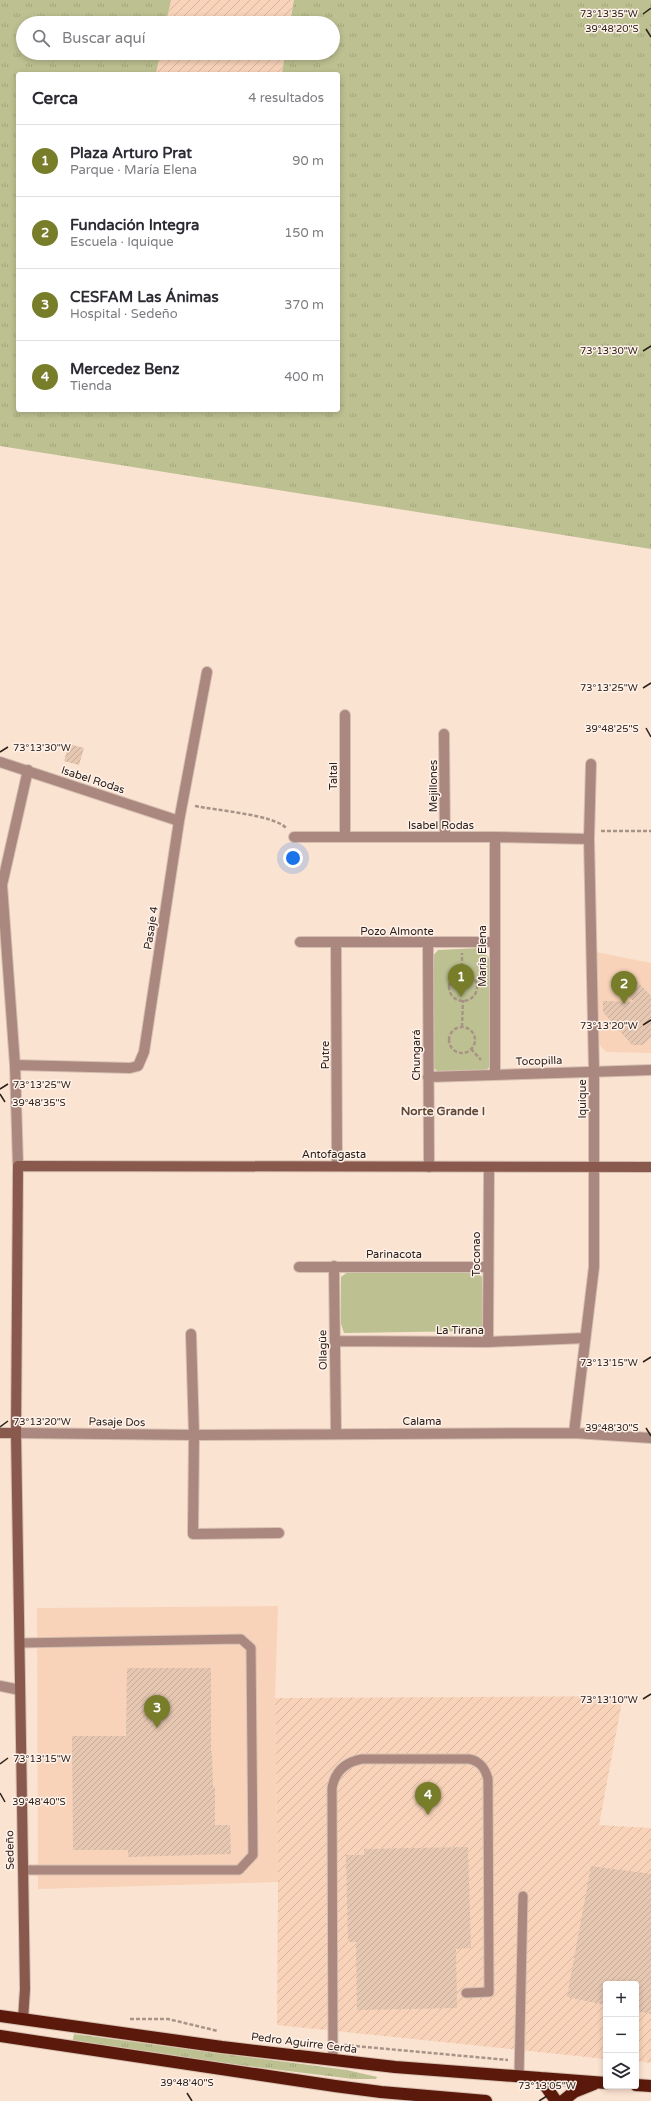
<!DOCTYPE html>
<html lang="es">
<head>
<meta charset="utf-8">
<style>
	:root { --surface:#fff; --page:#f7f7f7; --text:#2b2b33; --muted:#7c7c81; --line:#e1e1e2; --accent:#777d28 }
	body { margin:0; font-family:"Varela Round",sans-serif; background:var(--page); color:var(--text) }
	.controls { position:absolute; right:12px; bottom:12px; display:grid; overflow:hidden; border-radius:4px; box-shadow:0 2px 6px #0003 }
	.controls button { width:36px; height:36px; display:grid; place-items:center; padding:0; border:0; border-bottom:1px solid var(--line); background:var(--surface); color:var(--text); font:20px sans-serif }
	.you { position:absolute; left:293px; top:858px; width:14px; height:14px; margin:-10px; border:3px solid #fff; border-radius:50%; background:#1a73e8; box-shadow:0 0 0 6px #1a73e833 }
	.badge { display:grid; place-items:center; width:26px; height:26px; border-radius:50%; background:var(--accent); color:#fff; font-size:13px; font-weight:700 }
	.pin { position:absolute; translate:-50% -33px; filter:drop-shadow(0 1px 2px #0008) }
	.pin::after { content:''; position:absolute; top:21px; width:14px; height:12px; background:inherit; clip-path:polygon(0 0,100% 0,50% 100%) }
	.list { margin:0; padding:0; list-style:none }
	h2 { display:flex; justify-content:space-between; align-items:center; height:52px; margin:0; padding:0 16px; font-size:17px }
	h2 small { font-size:13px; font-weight:400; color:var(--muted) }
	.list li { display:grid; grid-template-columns:26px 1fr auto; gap:12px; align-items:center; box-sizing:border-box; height:72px; padding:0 16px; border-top:1px solid var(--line) }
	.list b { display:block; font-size:15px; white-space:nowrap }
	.list p { margin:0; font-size:13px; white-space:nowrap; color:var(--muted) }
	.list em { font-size:13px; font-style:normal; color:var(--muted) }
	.icon { flex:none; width:22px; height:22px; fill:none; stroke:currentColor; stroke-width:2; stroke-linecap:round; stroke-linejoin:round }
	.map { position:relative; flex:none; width:651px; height:2101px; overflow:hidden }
	.search { position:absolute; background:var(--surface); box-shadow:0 2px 6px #0003; left:16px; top:16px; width:324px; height:44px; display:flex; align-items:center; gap:10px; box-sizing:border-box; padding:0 14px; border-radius:22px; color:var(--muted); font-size:15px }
	.panel { position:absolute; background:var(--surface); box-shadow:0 2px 6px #0003; left:16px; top:72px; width:324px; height:340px; border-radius:4px }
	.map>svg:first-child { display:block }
	.built { fill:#f8d3b9 }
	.industrial { fill:url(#industrial-furrows) }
	.grass { fill:url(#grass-tufts) }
	.green { fill:#bdc091 }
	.building { fill:url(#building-hatch) }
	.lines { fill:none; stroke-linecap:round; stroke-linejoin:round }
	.lane-casing { stroke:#d6c0b1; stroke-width:11 }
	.street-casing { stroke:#d6c0b1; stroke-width:12 }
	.secondary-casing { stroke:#d6c0b1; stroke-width:12 }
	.highway-casing { stroke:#d6c0b1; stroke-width:14 }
	.path { stroke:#a79487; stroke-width:2.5; stroke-dasharray:4 2; stroke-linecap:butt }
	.lane { stroke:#aa877f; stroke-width:9 }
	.street { stroke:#aa877f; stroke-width:10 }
	.secondary { stroke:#89594d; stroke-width:10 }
	.highway { stroke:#5a190a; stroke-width:12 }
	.ticks { fill:none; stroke:#2c211a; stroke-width:1.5 }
	.labels { text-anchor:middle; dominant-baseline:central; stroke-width:3; stroke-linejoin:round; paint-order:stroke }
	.street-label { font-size:11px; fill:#2c211a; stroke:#fff2ea }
	.neighbourhood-label { font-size:12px; font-weight:bold; fill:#614937; stroke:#fff2ea }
	.ticks-label { font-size:10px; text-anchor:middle; fill:#2c211a; stroke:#fff2ea; stroke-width:3; stroke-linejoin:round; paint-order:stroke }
</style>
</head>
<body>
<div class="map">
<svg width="651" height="2101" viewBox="0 0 651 2101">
	<defs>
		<pattern id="industrial-furrows" width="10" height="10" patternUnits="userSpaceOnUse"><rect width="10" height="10" fill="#f8d3b9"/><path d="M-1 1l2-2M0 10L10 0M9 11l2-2" fill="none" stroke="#d5b59e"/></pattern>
		<pattern id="grass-tufts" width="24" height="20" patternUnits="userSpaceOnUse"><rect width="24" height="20" fill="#bdc091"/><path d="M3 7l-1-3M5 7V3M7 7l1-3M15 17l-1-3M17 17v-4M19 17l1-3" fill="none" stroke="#a3a57c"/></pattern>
		<pattern id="building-hatch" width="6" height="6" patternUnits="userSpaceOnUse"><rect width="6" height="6" fill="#e5c7b2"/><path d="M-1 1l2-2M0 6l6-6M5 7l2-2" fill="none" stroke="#c5ab98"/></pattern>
	</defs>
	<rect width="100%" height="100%" fill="#fbe3d2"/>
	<path class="built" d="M 596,952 L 651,963 L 651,1053 L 606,1052 L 599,1044 Z
		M 278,1606 L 275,1698 L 278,1882 L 38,1889 L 37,1608 Z"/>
	<path class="industrial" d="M 171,0 L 294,0 L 290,23 L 166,23 Z
		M 160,53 L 285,53 L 282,74 L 156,74 Z
		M 623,1696 L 599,1825 L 651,1828 L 651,2063 L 636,2061 L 636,1984 L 606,1984 L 606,2059 L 277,2025 L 278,1882 L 275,1698 Z"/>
	<path class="grass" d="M 0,0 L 171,0 L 166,23 L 23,23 L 23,53 L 160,53 L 156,74 L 18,74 L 18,410 L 338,410 L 338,74 L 282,74 L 285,53 L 333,53 L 333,23 L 290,23 L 294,0 L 651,0 L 651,549 L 0,446 Z
		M 74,2034 L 347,2070 L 377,2077 L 376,2079 L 353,2079 L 72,2044 Z"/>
	<path class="green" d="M 480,948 L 489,958 L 490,1066 L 484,1073 L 439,1073 L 434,1068 L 432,957 L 438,950 Z
		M 349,1271 L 475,1271 L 482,1277 L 484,1325 L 476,1331 L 344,1333 L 341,1324 L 341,1277 Z"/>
	<path class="building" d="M 69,744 L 84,748 L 79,765 L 64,761 Z
		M 631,975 L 651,996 L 651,1037 L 643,1045 L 632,1045 L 603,1012 L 603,1001 L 634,1002 L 619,986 Z
		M 127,1668 L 211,1668 L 211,1751 L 212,1751 L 213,1787 L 215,1787 L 215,1825 L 230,1825 L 231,1854 L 128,1857 L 128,1850 L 73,1850 L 72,1736 L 126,1736 Z
		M 468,1847 L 471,1948 L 456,1949 L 457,2008 L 357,2010 L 356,1942 L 348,1942 L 346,1855 L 364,1855 L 364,1849 Z
		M 591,1866 L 651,1874 L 651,2014 L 636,2011 L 636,1984 L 606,1984 L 606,2005 L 567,1997 Z"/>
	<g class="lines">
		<g class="lane-casing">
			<path id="lane" d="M 20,1643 L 241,1639 L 251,1648 L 253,1855 L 239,1870 L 23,1870
				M 333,2059 L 332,1788 C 335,1771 345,1762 362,1759 L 469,1759 C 480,1761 485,1768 488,1779 L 489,1992 L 466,1993
				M 519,2077 L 523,1896"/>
		</g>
		<g class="street-casing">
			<path id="street" d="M 444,734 L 445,837
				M 0,762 L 179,821
				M 294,837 L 495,837 L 589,839
				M 345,837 L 345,715
				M 300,942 L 494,942
				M 336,943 L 337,1166
				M 428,943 L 429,1167
				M 15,1065 L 130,1068 L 138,1066 L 144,1052 L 179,821 L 207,672
				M 495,1075 L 495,837
				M 428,1077 L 651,1070
				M 18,1166 L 15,1065 L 2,885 L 28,770
				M 334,1266 L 336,1433
				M 299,1267 L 488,1267
				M 191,1334 L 194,1435 L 193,1534 L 279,1533
				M 335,1341 L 488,1342 L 585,1338
				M 488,1342 L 489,1167
				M 16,1433 L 194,1435 L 574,1433 L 651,1438
				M 574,1433 L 594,1267 L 594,1071 L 589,839 L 591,764
				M 0,1686 L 20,1690"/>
		</g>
		<g class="secondary-casing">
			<path id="secondary" d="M 0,1433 L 16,1433
				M 23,2020 L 25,1989 L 16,1433 L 18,1166 L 651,1167"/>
		</g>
		<g class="highway-casing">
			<path id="highway" d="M 0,2016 L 222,2047 L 395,2067 L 606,2083
				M 0,2036 L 335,2086 L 381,2092 L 486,2101
				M 540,2078 L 556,2101
				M 636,2085 L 651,2086
				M 563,2101 L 574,2092 L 594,2084"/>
		</g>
		<path class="path" d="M 195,806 C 214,810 275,815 286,828
			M 601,831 L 651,831
			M 462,973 L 462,953
			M449 987a14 14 0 1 1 28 0a14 14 0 1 1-28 0Z
			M 462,1027 L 463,1000
			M449 1040a13 13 0 1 1 26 0a13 13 0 1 1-26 0Z
			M 471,1049 L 481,1060
			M 130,2019 L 168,2019 L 218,2031
			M 344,2045 L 508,2060"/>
		<use href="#lane" class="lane"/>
		<use href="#street" class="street"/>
		<use href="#secondary" class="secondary"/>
		<use href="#highway" class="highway"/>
	</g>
	<path class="ticks" d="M 643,14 L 651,8M 646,29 L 651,37M 643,351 L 651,346M 643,688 L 651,683M 646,728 L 651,737M 0,752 L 8,747M 643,1025 L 651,1020M 0,1089 L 8,1084M 0,1094 L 5,1102M 643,1362 L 651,1357M 0,1427 L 8,1421M 646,1428 L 651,1436M 643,1699 L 651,1694M 0,1764 L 8,1758M 0,1793 L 5,1802M 187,2093 L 192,2101M 539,2101 L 547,2096"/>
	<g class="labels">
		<g class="street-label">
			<text transform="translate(333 776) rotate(-90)">Taltal</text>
			<text transform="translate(93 780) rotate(18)">Isabel Rodas</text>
			<text transform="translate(433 786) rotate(-90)">Mejillones</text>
			<text x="441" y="825">Isabel Rodas</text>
			<text transform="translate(151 928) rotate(-81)">Pasaje 4</text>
			<text x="397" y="931">Pozo Almonte</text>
			<text transform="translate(482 956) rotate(-90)">María Elena</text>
			<text transform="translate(325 1055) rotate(-90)">Putre</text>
			<text transform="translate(416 1055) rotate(-90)">Chungará</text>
			<text transform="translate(539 1061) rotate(-2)">Tocopilla</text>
			<text transform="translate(582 1099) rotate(-90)">Iquique</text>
			<text x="334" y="1154">Antofagasta</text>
			<text x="394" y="1254">Parinacota</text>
			<text transform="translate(476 1254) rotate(-90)">Toconao</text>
			<text x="460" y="1330">La Tirana</text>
			<text transform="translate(323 1350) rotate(-91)">Ollagüe</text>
			<text x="422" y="1421">Calama</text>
			<text transform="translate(117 1422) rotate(1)">Pasaje Dos</text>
			<text transform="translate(10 1850) rotate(-91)">Sedeño</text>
			<text transform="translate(304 2043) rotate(7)">Pedro Aguirre Cerda</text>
		</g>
		<g class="neighbourhood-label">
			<text x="443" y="1111">Norte Grande I</text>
		</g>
	</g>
	<g class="ticks-label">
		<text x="609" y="17">73°13'35"W</text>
		<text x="612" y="32">39°48'20"S</text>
		<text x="609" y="354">73°13'30"W</text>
		<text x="609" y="691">73°13'25"W</text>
		<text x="612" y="732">39°48'25"S</text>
		<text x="42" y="751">73°13'30"W</text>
		<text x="609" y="1029">73°13'20"W</text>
		<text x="42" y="1088">73°13'25"W</text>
		<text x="39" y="1106">39°48'35"S</text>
		<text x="609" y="1366">73°13'15"W</text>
		<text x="42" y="1425">73°13'20"W</text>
		<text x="612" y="1431">39°48'30"S</text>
		<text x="609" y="1703">73°13'10"W</text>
		<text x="42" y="1762">73°13'15"W</text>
		<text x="39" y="1805">39°48'40"S</text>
		<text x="187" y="2086">39°48'40"S</text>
		<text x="547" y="2089">73°13'05"W</text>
	</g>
</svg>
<div class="controls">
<button>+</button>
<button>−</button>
<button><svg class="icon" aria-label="layers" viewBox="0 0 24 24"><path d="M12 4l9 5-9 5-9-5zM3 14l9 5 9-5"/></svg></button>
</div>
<div class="you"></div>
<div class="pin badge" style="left:461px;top:997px">1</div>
<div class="pin badge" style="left:624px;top:1004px">2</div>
<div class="pin badge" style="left:157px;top:1728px">3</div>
<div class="pin badge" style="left:428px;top:1815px">4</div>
<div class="search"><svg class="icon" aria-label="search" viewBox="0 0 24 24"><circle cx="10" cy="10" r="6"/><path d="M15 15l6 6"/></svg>Buscar aquí</div>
<section class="panel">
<h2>Cerca<small>4 resultados</small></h2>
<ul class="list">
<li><span class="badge">1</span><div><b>Plaza Arturo Prat</b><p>Parque · María Elena</p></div><em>90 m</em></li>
<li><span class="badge">2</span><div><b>Fundación Integra</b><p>Escuela · Iquique</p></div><em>150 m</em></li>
<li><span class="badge">3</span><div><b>CESFAM Las Ánimas</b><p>Hospital · Sedeño</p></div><em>370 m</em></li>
<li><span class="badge">4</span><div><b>Mercedez Benz</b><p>Tienda</p></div><em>400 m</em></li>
</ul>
</section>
</div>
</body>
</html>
